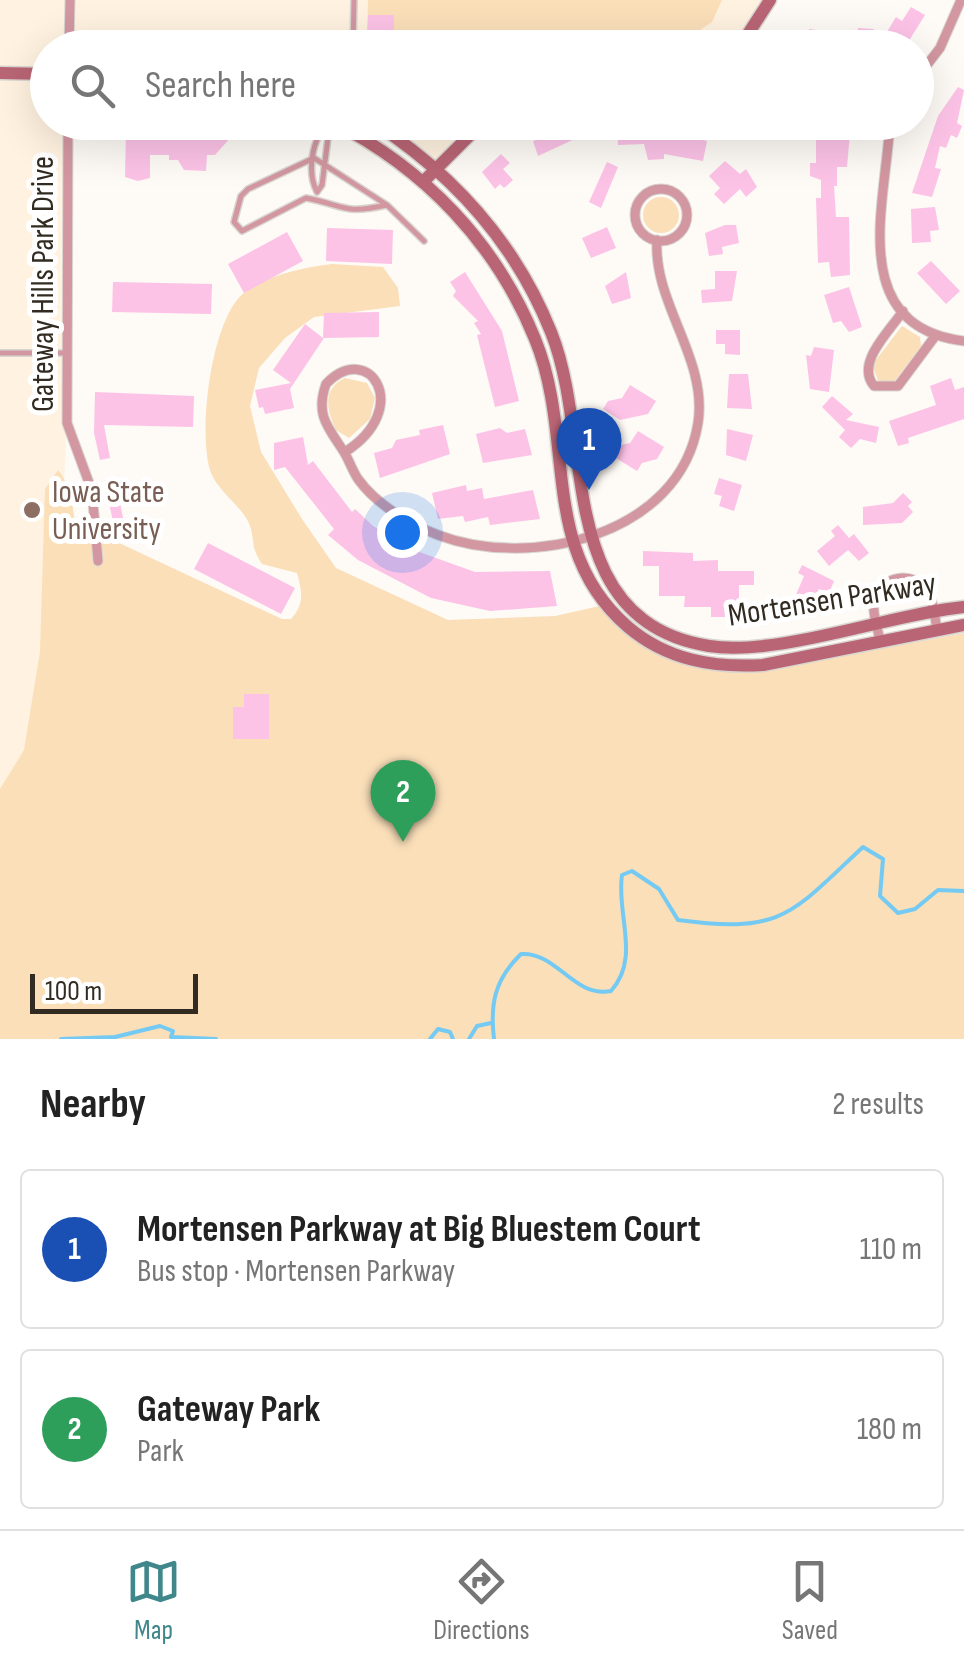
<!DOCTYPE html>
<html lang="en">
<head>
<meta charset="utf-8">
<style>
	:root { --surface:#fff; --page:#f6f6f6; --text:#222; --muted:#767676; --line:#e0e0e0; --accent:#3f878b }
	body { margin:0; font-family:"Sofia Sans Condensed",sans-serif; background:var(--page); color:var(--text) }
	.scale { position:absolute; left:30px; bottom:25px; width:168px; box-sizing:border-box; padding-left:10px; border:5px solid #322b22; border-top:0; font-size:28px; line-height:35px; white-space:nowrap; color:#322b22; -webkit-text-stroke:8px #fff; paint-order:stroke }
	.you { position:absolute; left:402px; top:532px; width:35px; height:35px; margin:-25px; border:8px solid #fff; border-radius:50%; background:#1a73e8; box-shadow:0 0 0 15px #1a73e833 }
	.badge { display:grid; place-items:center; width:65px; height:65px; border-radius:50%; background:var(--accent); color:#fff; font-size:32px; font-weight:700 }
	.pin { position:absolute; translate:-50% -82px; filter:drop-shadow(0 2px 5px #0008) }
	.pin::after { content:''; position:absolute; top:52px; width:35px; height:30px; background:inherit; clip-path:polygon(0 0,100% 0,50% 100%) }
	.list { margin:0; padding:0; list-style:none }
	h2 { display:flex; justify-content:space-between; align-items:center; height:130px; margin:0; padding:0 40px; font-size:42px }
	h2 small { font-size:32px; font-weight:400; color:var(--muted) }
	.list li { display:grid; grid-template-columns:65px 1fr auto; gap:30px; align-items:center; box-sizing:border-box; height:160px; margin:0 20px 20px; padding:0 20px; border:2px solid var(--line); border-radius:10px }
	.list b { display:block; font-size:38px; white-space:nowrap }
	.list p { margin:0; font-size:32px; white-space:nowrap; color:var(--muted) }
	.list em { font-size:32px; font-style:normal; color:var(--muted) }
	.icon { flex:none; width:55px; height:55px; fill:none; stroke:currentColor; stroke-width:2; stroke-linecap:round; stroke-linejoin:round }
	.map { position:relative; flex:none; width:964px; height:1039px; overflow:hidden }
	.search { position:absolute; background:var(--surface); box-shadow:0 10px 40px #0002; left:30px; right:30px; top:30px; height:110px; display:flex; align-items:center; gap:25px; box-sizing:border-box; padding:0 35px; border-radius:55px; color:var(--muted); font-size:38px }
	.sheet { height:490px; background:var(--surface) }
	nav { display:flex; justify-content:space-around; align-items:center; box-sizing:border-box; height:140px; border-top:2px solid var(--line); background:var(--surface); font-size:28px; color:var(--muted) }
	nav a { display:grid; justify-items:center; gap:5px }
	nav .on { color:var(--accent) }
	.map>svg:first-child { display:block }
	.built { fill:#fff2e0 }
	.green { fill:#fadfb9 }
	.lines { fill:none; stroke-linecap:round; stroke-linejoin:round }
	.stream { stroke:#74caf2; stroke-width:4 }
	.building { fill:#fcc3e7 }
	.lane-casing { stroke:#d9d5d0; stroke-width:8 }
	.street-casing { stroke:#d9d5d0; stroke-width:11 }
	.secondary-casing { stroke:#d9d5d0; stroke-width:15 }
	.lane { stroke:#d297a1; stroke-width:5 }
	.street { stroke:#d297a1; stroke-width:9 }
	.secondary { stroke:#b96575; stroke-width:12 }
	.education-dot { fill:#8d6e63; stroke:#fff; stroke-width:4 }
	.labels { text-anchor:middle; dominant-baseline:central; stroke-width:10; stroke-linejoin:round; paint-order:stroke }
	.street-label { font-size:32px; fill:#322b22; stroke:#fff }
	.education-label { font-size:32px; fill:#785e54; stroke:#fff; text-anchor:start }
</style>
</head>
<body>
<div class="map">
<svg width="964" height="1039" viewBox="0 0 964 1039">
	<rect width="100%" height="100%" fill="#fefaf6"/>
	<path class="built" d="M 0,0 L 770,0 L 739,47 L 48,48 L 48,122 L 68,123 L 67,423 L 35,1039 L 0,1039 Z
		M 373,123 L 483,123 L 437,168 Z"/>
	<path class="green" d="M 368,0 L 722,0 L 712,22 L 674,47 L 367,48 Z
		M643 215a18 18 0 1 1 36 0a18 18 0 1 1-36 0Z
		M 332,264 L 383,267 L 398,288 L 400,306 L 314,317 L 285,338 L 259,368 L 250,406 L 261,452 L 302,519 L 336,568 L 448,620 L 555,616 L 604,605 L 651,644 L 763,671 L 964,633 L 964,1039 L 0,1039 L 0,789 L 24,750 L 40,652 L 45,489 L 58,470 C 74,489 74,517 76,541 L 119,543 L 282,619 L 291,619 C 305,604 302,591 297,573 L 262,564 C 251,547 255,546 251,529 C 246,509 219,493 211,473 C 197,435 211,317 245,292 C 268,275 305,267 332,264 Z
		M 902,326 L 920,337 L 921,346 L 894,382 L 879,383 L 872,365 Z
		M 345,378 L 367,383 L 375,398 L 370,419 L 349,438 L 336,430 C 327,411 321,389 345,378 Z"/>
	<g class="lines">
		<path class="stream" d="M 61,1039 L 115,1037 L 160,1026 L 173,1031 L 171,1037 L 216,1039
			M 430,1039 L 438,1029 L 450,1032 L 453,1039
			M 469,1039 L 477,1026 L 491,1023
			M 494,1039 C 490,1005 494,980 521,954 C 558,952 573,998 611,991 C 641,958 616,914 622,875 L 632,871 L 659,889 L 678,920 C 783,934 791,914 863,847 L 883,859 L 880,896 L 898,913 L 915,909 L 938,890 L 964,891"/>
	</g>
	<path class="building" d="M 911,7 L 925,15 L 905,47 L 885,35 L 896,17 L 902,21 Z
		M 368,15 L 394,15 L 394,37 L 367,36 Z
		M 858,28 L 874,29 L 874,48 L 798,48 L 798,33 L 809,33 L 809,29 L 858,36 Z
		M 958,87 L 964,90 L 957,123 L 962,126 L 957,138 L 951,135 L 946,148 L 940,146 L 935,168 L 941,169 L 932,197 L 912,193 L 938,116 Z
		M 216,122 L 231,137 L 215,155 L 207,155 L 206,171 L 184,170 L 178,160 L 169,160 L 169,155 L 150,155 L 150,178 L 138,181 L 125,177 L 126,130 L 169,132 Z
		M 691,122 L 688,137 L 707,141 L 703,161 L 664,154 L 664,159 L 648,160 L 644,144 L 618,145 L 617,128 Z
		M 851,122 L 847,167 L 837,167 L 837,186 L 834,186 L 836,217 L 849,217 L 850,275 L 831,277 L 829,262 L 818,263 L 816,198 L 821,198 L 821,180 L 810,176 L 810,163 L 816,163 L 816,137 L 809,137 L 809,124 Z
		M 575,125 L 579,137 L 538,156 L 533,141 Z
		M 501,154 L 510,163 L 503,169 L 513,180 L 504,188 L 500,184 L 495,189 L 482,172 Z
		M 725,161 L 740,174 L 746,169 L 757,187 L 746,197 L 740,189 L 724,204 L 714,194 L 720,188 L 709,176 Z
		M 607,162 L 618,167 L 601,208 L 589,202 Z
		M 935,207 L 939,230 L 930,231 L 931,242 L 912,243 L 911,209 Z
		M 725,225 L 736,225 L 739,243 L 722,247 L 723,254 L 709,256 L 705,233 Z
		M 607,227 L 616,248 L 591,258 L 582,238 Z
		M 327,228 L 393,230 L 392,264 L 326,261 Z
		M 287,232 L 303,261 L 244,293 L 228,264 Z
		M 931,261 L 960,291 L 946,304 L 917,273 Z
		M 715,271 L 737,271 L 732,301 L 702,303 L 701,290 L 715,289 Z
		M 465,272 L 502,331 L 519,401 L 495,407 L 477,335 L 481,334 L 474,323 L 478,321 L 453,296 L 456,291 L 450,282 Z
		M 626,272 L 631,298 L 612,304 L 605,286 Z
		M 113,282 L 212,284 L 211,314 L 112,312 Z
		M 849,287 L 862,327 L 849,332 L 841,321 L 833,323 L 824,295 Z
		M 379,312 L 379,337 L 324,338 L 290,389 L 294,408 L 265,414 L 263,407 L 259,408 L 255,390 L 291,383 L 273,370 L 305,324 L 323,338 L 324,313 Z
		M 716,330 L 740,330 L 740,355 L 725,354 L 725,344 L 716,344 Z
		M 814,347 L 834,350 L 829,392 L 810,389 L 806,355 L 811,356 Z
		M 729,374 L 748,374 L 752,409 L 727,408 Z
		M 951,378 L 955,390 L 964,387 L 964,419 L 908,438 L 909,443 L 898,446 L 889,421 L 936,405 L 930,386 Z
		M 630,385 L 656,401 L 648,414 L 620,420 L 603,409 L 608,401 L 622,398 Z
		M 95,392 L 194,396 L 193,427 L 104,425 L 110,458 L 100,460 L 94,433 Z
		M 832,396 L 853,414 L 846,420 L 879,427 L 876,443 L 860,439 L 851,448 L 839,437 L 845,430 L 822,407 Z
		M 443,425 L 450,454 L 380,478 L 374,453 L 392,448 L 396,440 L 420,435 L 419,430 Z
		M 500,428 L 507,433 L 525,429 L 532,455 L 483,463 L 476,434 Z
		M 727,429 L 753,435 L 746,461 L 726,455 Z
		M 638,431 L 664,447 L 657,459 L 642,463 L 637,471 L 611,455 L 616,446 L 630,443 Z
		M 303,437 L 308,465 L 313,461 L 352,512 L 355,509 L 373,526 L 411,549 L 475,572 L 550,571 L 557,606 L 490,611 L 431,598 L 358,560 L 328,535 L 334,529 L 285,467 L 274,470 L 274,443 Z
		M 115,478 L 126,533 L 116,535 L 104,480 Z
		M 719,478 L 742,485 L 734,511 L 719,506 L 722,496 L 714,494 Z
		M 466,485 L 467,491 L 482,488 L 484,499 L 533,490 L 540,519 L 490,525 L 488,517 L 465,522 L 463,516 L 438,519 L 432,493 Z
		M 903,493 L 912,502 L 908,506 L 913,512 L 902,523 L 863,525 L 863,507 L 893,503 Z
		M 838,525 L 849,538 L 854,534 L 869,553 L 859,561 L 848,550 L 829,566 L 817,551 L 835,536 L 831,531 Z
		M 208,543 L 295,588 L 281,614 L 194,569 Z
		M 643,551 L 693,553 L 693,561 L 718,560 L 718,571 L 754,571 L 754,585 L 739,585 L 739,617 L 711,617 L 711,607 L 684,607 L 685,596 L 659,596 L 659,566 L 643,566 Z
		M 802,565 L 834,581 L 829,593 L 819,589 L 812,605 L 795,597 L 804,576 L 798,573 Z
		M 244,694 L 269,694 L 269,739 L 233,739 L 233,707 L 244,707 Z"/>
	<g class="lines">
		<g class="lane-casing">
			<path id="lane" d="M 71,40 L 393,43
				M 353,48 L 354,0
				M 329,125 C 311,137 307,173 317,192 L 322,185 L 330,122
				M 387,205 L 314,158 L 248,189 L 241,196 L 234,222 L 242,231 L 306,198 C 344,205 342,215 387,205 L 424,241
				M 0,353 L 66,353"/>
		</g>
		<g class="street-casing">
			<path id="street" d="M 69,48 L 70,0
				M 916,79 L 940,48 L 961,0
				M 68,122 L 67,423 L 92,491 L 98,561
				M 886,122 L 889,135 C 883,212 850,327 964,341
				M635 215a26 26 0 1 1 52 0a26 26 0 1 1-52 0Z
				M 903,311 C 889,332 855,363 874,386 L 898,386 L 936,335
				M 345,452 C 414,408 369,339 326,384 C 315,415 328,427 344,452 C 349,460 352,470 358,479 C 376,504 409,524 438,535 C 530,570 680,536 698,423 C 708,358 653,304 657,240
				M 880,641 C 878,629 872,614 874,602 C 878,576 914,569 928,592 C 934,602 935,618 937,630"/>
		</g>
		<g class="secondary-casing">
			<path id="secondary" d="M 739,48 L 770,0
				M 0,73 L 48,74
				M 333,122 C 425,169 496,243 535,339 C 576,439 538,550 628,627 C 667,660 713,668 763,665 L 964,625
				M 373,122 C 453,174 515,242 551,332 C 595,441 552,621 709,646 C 778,657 890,614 964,607
				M 424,181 L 483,122"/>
		</g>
		<use href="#lane" class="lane"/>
		<use href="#street" class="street"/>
		<use href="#secondary" class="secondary"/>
	</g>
	<circle class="education-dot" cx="32" cy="510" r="10"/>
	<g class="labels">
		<g class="street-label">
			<text transform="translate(43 284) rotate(-90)">Gateway Hills Park Drive</text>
			<text transform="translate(832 600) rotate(-9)">Mortensen Parkway</text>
		</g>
		<g class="education-label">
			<text x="52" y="492">Iowa State<tspan x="52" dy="37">University</tspan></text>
		</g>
	</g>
</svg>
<div class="scale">100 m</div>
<div class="you"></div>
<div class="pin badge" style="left:589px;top:490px;background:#1a4fb4">1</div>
<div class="pin badge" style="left:403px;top:842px;background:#2e9e5b">2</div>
<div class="search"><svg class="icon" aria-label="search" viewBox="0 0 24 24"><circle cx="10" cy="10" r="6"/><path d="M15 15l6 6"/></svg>Search here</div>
</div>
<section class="sheet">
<h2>Nearby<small>2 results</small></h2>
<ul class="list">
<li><span class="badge" style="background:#1a4fb4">1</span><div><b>Mortensen Parkway at Big Bluestem Court</b><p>Bus stop · Mortensen Parkway</p></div><em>110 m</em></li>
<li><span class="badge" style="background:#2e9e5b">2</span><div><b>Gateway Park</b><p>Park</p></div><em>180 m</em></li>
</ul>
</section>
<nav>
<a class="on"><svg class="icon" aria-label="map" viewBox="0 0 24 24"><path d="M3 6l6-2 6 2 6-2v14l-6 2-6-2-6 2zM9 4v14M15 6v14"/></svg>Map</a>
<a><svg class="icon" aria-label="directions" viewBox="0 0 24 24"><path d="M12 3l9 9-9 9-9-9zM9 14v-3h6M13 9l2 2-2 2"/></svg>Directions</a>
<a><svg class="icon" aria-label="saved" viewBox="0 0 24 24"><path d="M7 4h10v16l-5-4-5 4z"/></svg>Saved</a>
</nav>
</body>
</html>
